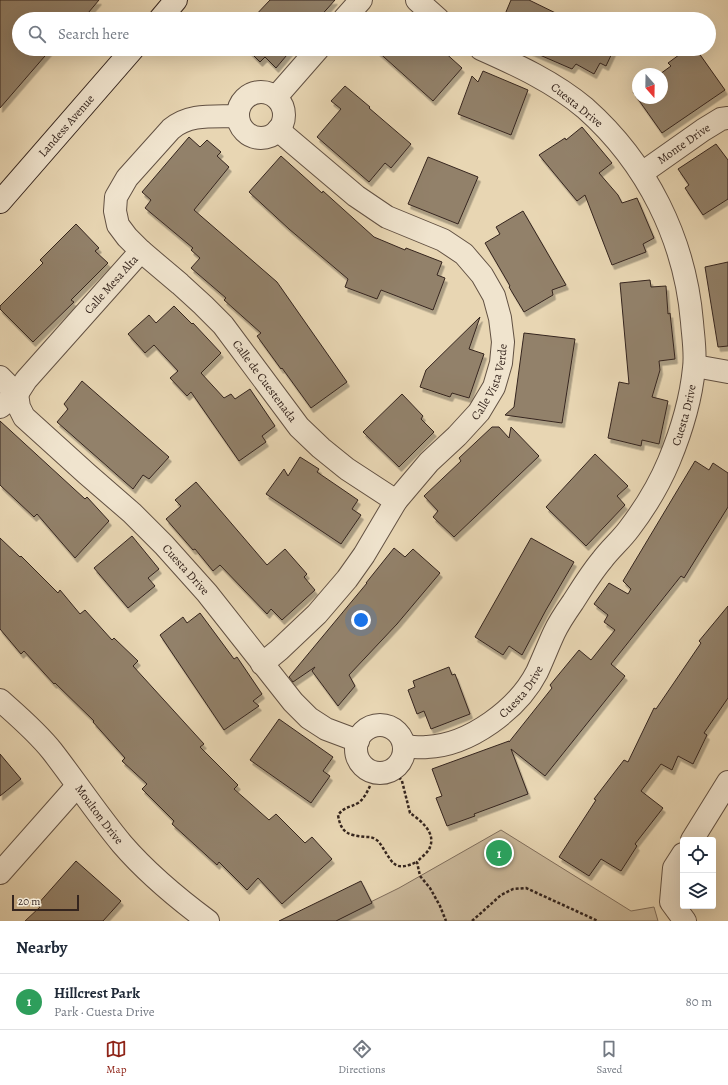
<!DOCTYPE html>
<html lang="en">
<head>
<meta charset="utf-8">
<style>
	:root { --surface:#fff; --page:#f2f2f3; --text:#1f2937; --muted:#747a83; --line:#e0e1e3; --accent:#8f2418 }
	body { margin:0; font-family:Alegreya,serif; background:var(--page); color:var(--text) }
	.controls { position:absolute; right:12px; bottom:12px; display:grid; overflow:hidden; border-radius:4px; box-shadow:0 4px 16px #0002 }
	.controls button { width:36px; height:36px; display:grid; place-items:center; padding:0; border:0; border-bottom:1px solid var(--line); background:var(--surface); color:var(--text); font:20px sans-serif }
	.compass { position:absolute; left:632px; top:68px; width:36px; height:36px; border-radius:50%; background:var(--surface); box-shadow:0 4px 16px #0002; rotate:160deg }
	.scale { position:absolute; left:12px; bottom:10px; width:67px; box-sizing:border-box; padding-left:4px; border:2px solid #35251e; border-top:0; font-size:11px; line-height:14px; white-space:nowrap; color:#35251e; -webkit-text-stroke:3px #f0e4ce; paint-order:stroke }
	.you { position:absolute; left:361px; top:620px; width:14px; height:14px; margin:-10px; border:3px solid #fff; border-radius:50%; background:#1a73e8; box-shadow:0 0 0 6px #1a73e833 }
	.badge { display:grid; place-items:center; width:26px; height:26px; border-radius:50%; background:var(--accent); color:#fff; font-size:13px; font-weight:700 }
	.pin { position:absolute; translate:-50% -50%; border:2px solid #fff; box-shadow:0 1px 4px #0006 }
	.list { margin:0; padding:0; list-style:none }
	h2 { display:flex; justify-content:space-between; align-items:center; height:52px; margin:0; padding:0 16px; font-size:17px }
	h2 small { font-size:13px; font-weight:400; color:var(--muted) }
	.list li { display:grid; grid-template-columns:26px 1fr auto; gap:12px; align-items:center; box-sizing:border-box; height:56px; padding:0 16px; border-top:1px solid var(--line) }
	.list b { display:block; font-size:15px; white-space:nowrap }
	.list p { margin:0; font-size:13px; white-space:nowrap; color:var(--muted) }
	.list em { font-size:13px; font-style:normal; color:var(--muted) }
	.icon { flex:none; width:22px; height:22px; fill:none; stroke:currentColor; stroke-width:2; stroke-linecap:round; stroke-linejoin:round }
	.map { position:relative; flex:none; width:728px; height:921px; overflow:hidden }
	.search { position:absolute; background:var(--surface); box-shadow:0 4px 16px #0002; left:12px; right:12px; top:12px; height:44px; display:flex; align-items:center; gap:10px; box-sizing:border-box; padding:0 14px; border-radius:22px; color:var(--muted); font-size:15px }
	.sheet { height:108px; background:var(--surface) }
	nav { display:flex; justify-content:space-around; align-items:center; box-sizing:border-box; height:56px; border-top:1px solid var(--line); background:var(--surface); font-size:11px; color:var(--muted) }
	nav a { display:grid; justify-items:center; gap:2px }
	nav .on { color:var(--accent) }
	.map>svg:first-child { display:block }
	.green { fill:#cab89a; stroke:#806e5c }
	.building { fill:#92816b; stroke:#35251e; filter:url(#shadow) }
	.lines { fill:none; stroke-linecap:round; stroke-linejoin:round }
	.minor-casing { stroke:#625143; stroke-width:24 }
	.secondary-casing { stroke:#35251e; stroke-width:24 }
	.path { stroke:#35251e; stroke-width:2.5; stroke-dasharray:3 2; stroke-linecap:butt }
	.minor { stroke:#f0e4ce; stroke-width:22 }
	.secondary { stroke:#f0e4ce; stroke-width:22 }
	.labels { text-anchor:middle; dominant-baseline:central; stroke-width:3; stroke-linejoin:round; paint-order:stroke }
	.street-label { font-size:12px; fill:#35251e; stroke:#f0e4ce }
</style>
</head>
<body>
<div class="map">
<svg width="728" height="921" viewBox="0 0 728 921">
	<defs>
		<filter id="shadow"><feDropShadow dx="2.5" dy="4.5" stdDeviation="0" flood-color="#0004"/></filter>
	</defs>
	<rect width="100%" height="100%" fill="#e8d6b3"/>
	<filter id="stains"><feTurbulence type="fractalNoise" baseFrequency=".005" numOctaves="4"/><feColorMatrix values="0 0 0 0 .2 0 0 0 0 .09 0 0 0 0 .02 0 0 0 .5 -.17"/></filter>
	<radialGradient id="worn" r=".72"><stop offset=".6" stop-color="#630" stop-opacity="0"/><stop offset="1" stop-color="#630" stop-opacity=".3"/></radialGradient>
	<path class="green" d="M 501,830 L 631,911 L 654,907 L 658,921 L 332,921 L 399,888 Z"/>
	<path class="building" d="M 0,0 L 99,0 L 83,19 L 19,19 L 19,49 L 51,49 L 0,108 Z
		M 270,0 L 335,0 L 318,19 L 252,19 Z
		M 511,0 L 529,0 L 568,19 L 503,19 Z
		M 247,49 L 292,49 L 276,68 L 265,57 L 260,62 Z
		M 375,49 L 441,49 L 462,68 L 433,101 Z
		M 526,49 L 614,49 L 606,66 L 600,63 L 594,74 L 576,64 L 572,69 Z
		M 687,49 L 696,49 L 725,90 L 662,133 L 633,92 L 638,89 L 638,98 L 662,98 L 662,74 L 660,74 L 671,66 L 668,63 Z
		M 483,71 L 528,90 L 511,135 L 458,114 L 472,76 L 478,82 Z
		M 345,86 L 370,107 L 369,108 L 411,144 L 391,168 L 385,163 L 369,182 L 317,137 L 341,109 L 331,101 Z
		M 582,127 L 612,163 L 599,173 L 618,195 L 622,203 L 637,198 L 654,238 L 643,244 L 646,252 L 612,265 L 585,195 L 577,201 L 539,155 L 565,138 L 566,140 Z
		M 189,137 L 200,147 L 207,140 L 221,152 L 217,156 L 229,167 L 194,210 L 277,282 L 347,382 L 311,408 L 282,368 L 281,369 L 257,336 L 261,333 L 224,300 L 226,298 L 191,268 L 200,258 L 191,250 L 193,248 L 145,208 L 151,200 L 142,192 Z
		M 716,144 L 728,160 L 728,199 L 703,215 L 685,188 L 689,185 L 678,169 Z
		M 281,156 L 322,193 L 323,191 L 374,237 L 405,250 L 406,248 L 442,262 L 437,275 L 445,278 L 433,310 L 381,290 L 377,299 L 345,287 L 348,279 L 289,229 L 249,192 Z
		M 428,157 L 478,177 L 458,224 L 408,204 Z
		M 523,211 L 566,285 L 552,290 L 553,295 L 524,312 L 509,287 L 510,286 L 485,243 L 500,234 L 496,227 Z
		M 76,224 L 99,248 L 95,251 L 108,263 L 71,300 L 74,302 L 33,342 L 0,309 L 0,306 L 43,263 L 40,260 Z
		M 728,262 L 728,346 L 718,347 L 705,267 Z
		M 650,280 L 651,287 L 666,286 L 668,314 L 670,313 L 675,359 L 659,361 L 660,370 L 652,397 L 668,401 L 659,444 L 642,440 L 641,446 L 608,438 L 619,382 L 629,384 L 620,283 Z
		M 174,306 L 192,324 L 193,323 L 221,353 L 201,373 L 224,398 L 231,394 L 235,399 L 250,389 L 275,426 L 262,436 L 266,442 L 239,461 L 191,392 L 187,396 L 170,378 L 178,371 L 154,345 L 145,353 L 128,334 L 149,315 L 156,323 Z
		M 480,317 L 469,349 L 484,354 L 469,398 L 452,393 L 450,397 L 420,387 L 426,370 Z
		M 524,333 L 575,339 L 562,423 L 505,415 L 514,407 Z
		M 82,381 L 169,457 L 149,479 L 143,475 L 133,489 L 57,422 L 68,409 L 64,404 Z
		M 402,394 L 423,416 L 421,419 L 434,432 L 399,467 L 363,432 Z
		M 0,421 L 85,499 L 87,497 L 109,521 L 75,558 L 37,514 L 34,517 L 0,485 Z
		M 492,427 L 499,427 L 509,438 L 511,427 L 539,456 L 454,537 L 433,517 L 438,511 L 424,496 L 461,461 L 459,458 Z
		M 595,454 L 628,486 L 617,496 L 625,505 L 586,546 L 546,507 Z
		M 300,457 L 319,469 L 317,472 L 358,500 L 352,509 L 361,515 L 341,544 L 266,494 L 284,469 L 288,476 Z
		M 695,461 L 709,470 L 713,463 L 728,473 L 728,507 L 684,578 L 681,576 L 611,664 L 625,676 L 545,776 L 511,749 L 528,794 L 474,814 L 475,816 L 447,826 L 436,798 L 442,796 L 432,769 L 509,741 L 509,742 L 552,688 L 550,685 L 579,650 L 591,660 L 615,630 L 604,622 L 608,615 L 594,604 L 609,583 L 628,594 L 631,589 L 623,581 Z
		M 196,482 L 267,565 L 285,549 L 307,574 L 304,577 L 315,590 L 282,620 L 271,609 L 267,614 L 220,565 L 213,571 L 195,549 L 193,550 L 166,519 L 181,506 L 175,500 Z
		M 132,536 L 159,569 L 148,578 L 155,586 L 128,608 L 94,568 Z
		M 0,538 L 20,557 L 21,556 L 58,593 L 60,590 L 80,614 L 85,610 L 112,640 L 114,638 L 138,661 L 133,666 L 204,744 L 200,747 L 238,785 L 234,789 L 269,820 L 276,814 L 305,843 L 312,837 L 332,859 L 282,904 L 258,878 L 247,890 L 219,862 L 217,865 L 172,824 L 174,821 L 142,789 L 147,784 L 122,761 L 125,758 L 93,722 L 94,721 L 55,683 L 54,684 L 24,651 L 21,654 L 0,629 Z
		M 531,538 L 574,562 L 546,610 L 522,655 L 509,646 L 503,655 L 475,637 Z
		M 394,548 L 405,557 L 413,549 L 440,573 L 397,624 L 349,675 L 355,686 L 338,706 L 312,671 L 315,667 L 293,682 L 289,677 L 367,583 L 366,583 Z
		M 728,606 L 728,698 L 704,733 L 707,735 L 693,764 L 678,756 L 672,770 L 661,764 L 641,791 L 663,808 L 635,844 L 637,846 L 621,871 L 601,859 L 589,876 L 559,857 L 596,800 L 594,799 L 624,760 L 628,762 L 654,708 L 656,709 L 701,643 L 699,641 Z
		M 200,613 L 234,659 L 237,657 L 262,694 L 253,701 L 259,706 L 224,730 L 160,635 L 183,617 L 187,623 Z
		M 449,667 L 452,675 L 455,674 L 470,714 L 431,729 L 424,711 L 417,714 L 408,690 L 415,687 L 413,681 Z
		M 279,719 L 333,757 L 323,771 L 330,776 L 311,803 L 250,760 Z
		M 0,754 L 21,779 L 0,796 Z
		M 76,861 L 121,901 L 103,921 L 25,921 L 40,907 L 37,905 Z
		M 361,881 L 372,903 L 336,921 L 279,921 Z"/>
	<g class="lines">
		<g class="minor-casing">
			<g id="minor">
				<path d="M 417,0 L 438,19"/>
				<path d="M 344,19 L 361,0"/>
				<circle cx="261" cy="115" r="23"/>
				<path d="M 276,97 L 318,49"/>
				<path id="s1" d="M 237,116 C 214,117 190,113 171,129 L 127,178 L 116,197 L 115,211 L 118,225 L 127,237 L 141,251 L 180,284 L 203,305 L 223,325 L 299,427 L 321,448 L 347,469 L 396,501"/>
				<path id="s2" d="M 642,173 L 703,130 L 721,119 L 728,118"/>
				<path d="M 695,366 L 728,372"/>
				<path id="s3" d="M 0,377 L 17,394 L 19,407 L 24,417 L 87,474 L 132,513 L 164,545 L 207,593 L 293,702 L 309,718 L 326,729 L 358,741"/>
				<path id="s4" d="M 0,407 L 17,394 L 26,380 L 141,251"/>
				<path id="s5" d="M 262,664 L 279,650 L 317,614 L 347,579 L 364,555 L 396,501 L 429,462 L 457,436 L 479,412 L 494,387 L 501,363 L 503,342 L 500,318 L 494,296 L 482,275 L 464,254 L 443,240 L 387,217 L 356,196 L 278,130"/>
				<path id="s6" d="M 0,700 C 18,716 37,732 52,751 C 76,782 97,814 122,844 C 147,873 177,898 208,921"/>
				<circle cx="380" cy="749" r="24"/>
				<path id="s7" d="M 404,746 C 412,747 420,748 427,747 C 470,745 518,709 537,672 C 543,659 548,646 554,633 C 559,622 566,612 573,602 C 582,588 591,573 602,560 C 610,549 621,540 629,529 C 645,508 659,485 669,461 C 681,432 691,399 694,368 C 696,353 693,336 692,322 C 685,239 647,163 585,108 C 554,82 517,65 481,49"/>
				<path d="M 692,840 L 728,782"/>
				<path d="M 683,854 L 674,868 L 671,902 L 685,921"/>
				<path d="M 0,873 L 77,786"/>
			</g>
		</g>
		<g class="secondary-casing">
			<g id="secondary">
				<path d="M 160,19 L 176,0"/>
				<path id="s8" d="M 0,202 L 133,49"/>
			</g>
		</g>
		<path class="path" d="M 393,769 L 402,781 L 410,813 C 420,820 436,832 430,847 C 428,853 421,857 417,862 L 420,876 L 430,888 L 440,906 L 446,921
			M 370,786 C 367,792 364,799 358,803 C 350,808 345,806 338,815 C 341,834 349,835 366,837 C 369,837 372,837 375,839 C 379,841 381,845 383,848 C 394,866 396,871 417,862
			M 472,921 L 501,895 L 513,889 L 526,888 L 598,921"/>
		<use href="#minor" class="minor"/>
		<use href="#secondary" class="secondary"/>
	</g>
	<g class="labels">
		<g class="street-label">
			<text transform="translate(577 105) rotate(39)">Cuesta Drive</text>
			<text stroke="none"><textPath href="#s8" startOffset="101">Landess Avenue</textPath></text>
			<text stroke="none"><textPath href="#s2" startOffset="51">Monte Drive</textPath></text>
			<text stroke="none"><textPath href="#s4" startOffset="166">Calle Mesa Alta</textPath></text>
			<text stroke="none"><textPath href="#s5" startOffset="367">Calle Vista Verde</textPath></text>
			<text stroke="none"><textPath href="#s1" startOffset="400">Calle de Cuestenada</textPath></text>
			<text stroke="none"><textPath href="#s7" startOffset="460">Cuesta Drive</textPath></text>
			<text stroke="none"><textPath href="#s3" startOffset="271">Cuesta Drive</textPath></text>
			<text stroke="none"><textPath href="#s7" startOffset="136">Cuesta Drive</textPath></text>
			<text stroke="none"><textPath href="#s6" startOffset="152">Moulton Drive</textPath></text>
		</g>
	</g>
	<rect width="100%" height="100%" filter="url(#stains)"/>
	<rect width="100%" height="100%" fill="url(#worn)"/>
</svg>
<div class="controls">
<button><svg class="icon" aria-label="locate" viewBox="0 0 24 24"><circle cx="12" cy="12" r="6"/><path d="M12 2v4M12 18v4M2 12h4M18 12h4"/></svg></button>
<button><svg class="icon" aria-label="layers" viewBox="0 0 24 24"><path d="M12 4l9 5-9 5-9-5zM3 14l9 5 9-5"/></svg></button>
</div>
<svg class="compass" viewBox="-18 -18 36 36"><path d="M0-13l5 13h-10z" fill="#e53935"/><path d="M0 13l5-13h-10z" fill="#747a83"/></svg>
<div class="scale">20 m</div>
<div class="you"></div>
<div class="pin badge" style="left:499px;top:853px;background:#2e9e5b">1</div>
<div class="search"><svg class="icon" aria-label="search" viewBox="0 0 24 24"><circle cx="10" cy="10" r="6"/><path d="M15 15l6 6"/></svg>Search here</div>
</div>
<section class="sheet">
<h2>Nearby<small></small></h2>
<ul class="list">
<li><span class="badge" style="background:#2e9e5b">1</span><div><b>Hillcrest Park</b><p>Park · Cuesta Drive</p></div><em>80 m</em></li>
</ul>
</section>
<nav>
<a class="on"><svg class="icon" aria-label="map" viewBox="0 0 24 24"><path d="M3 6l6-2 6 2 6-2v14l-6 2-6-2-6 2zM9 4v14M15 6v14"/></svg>Map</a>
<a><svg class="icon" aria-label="directions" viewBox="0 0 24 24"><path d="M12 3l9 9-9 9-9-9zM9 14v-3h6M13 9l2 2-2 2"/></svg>Directions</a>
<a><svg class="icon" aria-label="saved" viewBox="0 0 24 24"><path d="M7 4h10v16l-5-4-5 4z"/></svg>Saved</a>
</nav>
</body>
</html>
